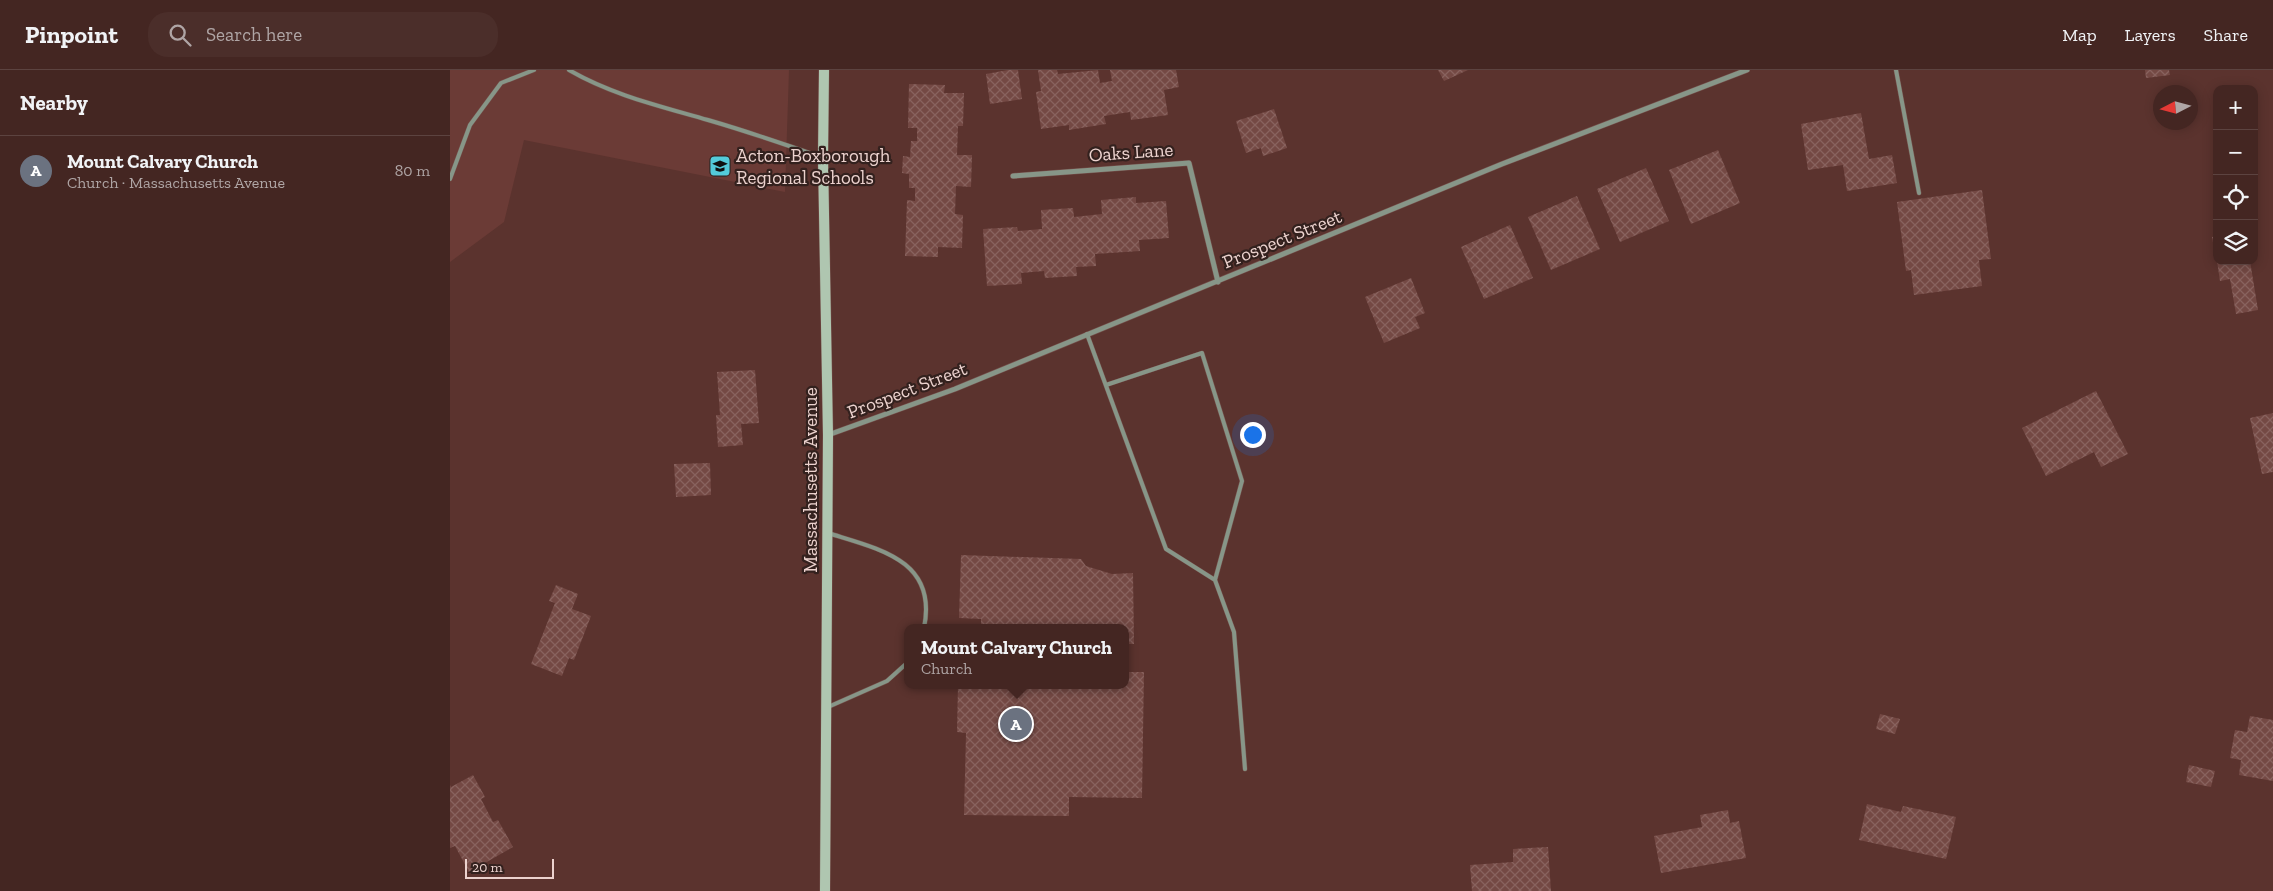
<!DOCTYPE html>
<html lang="en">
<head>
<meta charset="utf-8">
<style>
	:root { --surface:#442622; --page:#4b2e2a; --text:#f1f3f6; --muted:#afa5a5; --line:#5c4340; --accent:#1a73e8 }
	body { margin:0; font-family:"Zilla Slab",serif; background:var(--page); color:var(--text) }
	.controls { position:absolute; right:15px; top:15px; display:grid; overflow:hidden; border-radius:10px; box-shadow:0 2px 12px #0003 }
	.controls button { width:45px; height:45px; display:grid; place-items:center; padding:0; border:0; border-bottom:1px solid var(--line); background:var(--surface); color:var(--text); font:25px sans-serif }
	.compass { position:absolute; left:1703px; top:15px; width:45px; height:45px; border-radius:50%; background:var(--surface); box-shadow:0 2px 12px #0003; rotate:264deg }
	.scale { position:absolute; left:15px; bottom:12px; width:89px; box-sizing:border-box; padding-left:5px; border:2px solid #ecd2ce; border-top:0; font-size:14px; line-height:18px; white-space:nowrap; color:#ecd2ce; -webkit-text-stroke:4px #33211e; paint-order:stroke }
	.you { position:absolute; left:802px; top:364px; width:18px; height:18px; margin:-12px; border:4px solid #fff; border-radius:50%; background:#1a73e8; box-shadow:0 0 0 8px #1a73e833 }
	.badge { display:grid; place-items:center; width:32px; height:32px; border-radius:50%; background:var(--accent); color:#fff; font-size:16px; font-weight:700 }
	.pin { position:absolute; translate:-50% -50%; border:2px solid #fff; box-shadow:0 1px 5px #0006 }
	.popup { position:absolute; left:454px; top:554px; width:225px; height:65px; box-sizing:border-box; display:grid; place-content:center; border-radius:10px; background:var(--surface); filter:drop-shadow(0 1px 4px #0005); font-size:16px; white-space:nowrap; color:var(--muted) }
	.popup b { font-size:19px; color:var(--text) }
	.popup::after { content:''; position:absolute; left:50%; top:100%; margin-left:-10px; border:10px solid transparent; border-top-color:var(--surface) }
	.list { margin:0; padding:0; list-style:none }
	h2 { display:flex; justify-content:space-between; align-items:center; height:65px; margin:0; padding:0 20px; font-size:21px }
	h2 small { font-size:16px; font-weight:400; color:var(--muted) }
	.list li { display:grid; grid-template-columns:32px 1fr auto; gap:15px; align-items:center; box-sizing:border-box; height:70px; padding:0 20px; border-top:1px solid var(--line) }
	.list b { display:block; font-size:19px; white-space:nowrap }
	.list p { margin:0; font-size:16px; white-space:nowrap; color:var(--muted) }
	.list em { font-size:16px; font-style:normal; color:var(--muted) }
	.icon { flex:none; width:28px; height:28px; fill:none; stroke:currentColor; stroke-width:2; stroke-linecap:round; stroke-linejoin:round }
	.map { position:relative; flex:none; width:1823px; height:821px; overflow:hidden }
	header { display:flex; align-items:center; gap:30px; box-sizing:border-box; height:70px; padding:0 25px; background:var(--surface); border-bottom:1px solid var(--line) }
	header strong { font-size:24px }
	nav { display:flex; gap:28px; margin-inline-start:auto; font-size:18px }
	.search { width:350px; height:45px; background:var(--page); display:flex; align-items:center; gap:12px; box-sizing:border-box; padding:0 18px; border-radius:20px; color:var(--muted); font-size:19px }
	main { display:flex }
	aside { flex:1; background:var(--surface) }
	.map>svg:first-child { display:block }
	.built { fill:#6b3b36 }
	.building { fill:url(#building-cross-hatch) }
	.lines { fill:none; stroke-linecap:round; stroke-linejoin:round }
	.service-casing { stroke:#75504b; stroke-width:5 }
	.minor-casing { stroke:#75504b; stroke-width:6 }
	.secondary-casing { stroke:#75504b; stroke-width:11 }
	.service { stroke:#879688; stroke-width:4 }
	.minor { stroke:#879688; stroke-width:5 }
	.secondary { stroke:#afc6b0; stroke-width:10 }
	.labels { text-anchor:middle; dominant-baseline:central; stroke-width:4.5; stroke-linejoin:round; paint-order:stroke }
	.street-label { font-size:19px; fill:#ecd2ce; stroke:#33211e }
	.poi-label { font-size:19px; fill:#ecd2ce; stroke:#33211e; text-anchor:start }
</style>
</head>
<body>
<header>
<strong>Pinpoint</strong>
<div class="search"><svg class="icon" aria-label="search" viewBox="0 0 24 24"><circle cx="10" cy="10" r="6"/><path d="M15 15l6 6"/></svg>Search here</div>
<nav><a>Map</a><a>Layers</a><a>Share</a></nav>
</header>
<main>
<aside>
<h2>Nearby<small></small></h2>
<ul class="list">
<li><span class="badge" style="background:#6b7280">A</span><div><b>Mount Calvary Church</b><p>Church · Massachusetts Avenue</p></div><em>80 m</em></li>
</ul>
</aside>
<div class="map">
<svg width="1823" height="821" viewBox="0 0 1823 821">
	<defs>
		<pattern id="building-cross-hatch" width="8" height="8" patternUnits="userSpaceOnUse" patternTransform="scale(1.25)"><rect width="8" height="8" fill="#744944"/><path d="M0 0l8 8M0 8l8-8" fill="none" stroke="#88625e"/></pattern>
	</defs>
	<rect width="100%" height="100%" fill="#5b332e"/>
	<path class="built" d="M 0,0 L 339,0 L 335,122 L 74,70 L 54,152 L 0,192 Z"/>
	<path class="building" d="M 558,0 L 568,0 L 572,29 L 540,34 L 536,4 Z
		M 588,0 L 607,0 L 608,4 L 648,0 L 650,13 L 662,11 L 660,0 L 726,0 L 729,17 L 714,20 L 718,45 L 681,50 L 680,42 L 654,46 L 656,54 L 619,60 L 619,55 L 591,59 L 586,22 L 591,21 Z
		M 988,0 L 1018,0 L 994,11 Z
		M 1695,0 L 1719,0 L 1720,5 L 1696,8 Z
		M 459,14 L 495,15 L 494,23 L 514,23 L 513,56 L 508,56 L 507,85 L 522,85 L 521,117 L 506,116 L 505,144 L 513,145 L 512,178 L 488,177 L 488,187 L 455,186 L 457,130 L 465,131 L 465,118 L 459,118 L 459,104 L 452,103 L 453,86 L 460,87 L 461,71 L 467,71 L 467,58 L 458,58 Z
		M 824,39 L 837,78 L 813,86 L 811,78 L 796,83 L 786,51 Z
		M 1411,43 L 1419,89 L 1442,85 L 1447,113 L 1397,121 L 1393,95 L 1358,100 L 1351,54 Z
		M 1268,80 L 1290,133 L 1241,154 L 1219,100 Z
		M 1196,98 L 1219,151 L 1170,172 L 1147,119 Z
		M 1532,120 L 1541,189 L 1529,190 L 1532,216 L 1464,225 L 1461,200 L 1456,201 L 1447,132 Z
		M 1127,126 L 1150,179 L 1101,200 L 1078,147 Z
		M 686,127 L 686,133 L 716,131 L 719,168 L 689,170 L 690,181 L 645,184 L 646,196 L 626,197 L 627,206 L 595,208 L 594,201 L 571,203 L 572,214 L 537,216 L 533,159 L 567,157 L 568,161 L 592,159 L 591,140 L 623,138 L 624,147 L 652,144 L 651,130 Z
		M 1060,155 L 1083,208 L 1034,229 L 1011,177 Z
		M 1767,166 L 1767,188 L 1766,188 L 1762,167 Z
		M 1767,191 L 1800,191 L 1808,240 L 1786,244 L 1780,209 L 1770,211 Z
		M 961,208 L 975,243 L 965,247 L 970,258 L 934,273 L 915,227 Z
		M 305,300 L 309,353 L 291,354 L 293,375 L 268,377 L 266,345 L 270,345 L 267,302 Z
		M 1646,321 L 1678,384 L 1651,397 L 1644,382 L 1596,406 L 1572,358 Z
		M 1823,343 L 1823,402 L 1812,404 L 1800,348 Z
		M 260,393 L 261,425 L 226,427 L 224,394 Z
		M 511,485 L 631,489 L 636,496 L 662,504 L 683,503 L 684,574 L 675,574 L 675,558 L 531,558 L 531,549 L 509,548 Z
		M 106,515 L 128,524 L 122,539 L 141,546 L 124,590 L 119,588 L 112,606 L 81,594 L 105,533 L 99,531 Z
		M 675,602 L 694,602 L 692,728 L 619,727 L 619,746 L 514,745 L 516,663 L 507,662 L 508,615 L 675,615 Z
		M 1430,644 L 1450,649 L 1445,664 L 1426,659 Z
		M 1800,646 L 1823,650 L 1823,711 L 1789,705 L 1791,690 L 1780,688 L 1785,660 L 1797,662 Z
		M 1739,695 L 1765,701 L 1761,717 L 1736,712 Z
		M 23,705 L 35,727 L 31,729 L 43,752 L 48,750 L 63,777 L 19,802 L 5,776 L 0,778 L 0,715 L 1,717 Z
		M 1417,734 L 1451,742 L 1453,736 L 1506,747 L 1496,789 L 1409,770 Z
		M 1278,740 L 1280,753 L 1289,751 L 1296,788 L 1211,803 L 1204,766 L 1252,757 L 1250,745 Z
		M 1098,777 L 1101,821 L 1022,821 L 1020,795 L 1063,792 L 1063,779 Z"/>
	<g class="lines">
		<g class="service-casing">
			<path id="service" d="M 119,0 C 162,25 210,36 258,50 C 296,61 334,74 371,87
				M 1446,0 L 1469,123
				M 0,109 L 20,55 L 51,13 L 84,0
				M 637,264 L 716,479 L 765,510 L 784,562 L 795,699
				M 656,315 L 752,283 L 792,411 L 765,510
				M 378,463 C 429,479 488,490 474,558
				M 378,637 L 437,611 L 457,593"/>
		</g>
		<g class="minor-casing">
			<path id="minor" d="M 563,106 L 739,93 L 768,212
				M 378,365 L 505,319 L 1052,94 L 1297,0"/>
		</g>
		<g class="secondary-casing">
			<path id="secondary" d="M 374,0 L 373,88 L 378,365 L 375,821"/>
		</g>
		<use href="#service" class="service"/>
		<use href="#minor" class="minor"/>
		<use href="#secondary" class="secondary"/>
	</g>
	<defs>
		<g id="school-square" transform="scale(1.125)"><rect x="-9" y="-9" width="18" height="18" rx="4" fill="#53cbda" stroke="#33211e"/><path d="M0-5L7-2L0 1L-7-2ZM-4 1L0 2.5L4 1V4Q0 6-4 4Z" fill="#111"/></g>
	</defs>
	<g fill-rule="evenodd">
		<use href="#school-square" x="270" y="96"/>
	</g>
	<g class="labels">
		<g class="street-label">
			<text transform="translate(681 82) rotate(-4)">Oaks Lane</text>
			<text transform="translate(832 169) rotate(-22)">Prospect Street</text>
			<text transform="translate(457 320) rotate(-21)">Prospect Street</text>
			<text transform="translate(360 410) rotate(-90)">Massachusetts Avenue</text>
		</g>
		<g class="poi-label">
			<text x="286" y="85">Acton-Boxborough<tspan x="286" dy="22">Regional Schools</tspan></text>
		</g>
	</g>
</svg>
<div class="controls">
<button>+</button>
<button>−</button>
<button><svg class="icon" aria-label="locate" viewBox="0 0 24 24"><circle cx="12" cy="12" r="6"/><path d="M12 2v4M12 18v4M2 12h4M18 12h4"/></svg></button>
<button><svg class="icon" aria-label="layers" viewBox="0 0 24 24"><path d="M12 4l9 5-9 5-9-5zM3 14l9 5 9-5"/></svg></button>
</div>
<svg class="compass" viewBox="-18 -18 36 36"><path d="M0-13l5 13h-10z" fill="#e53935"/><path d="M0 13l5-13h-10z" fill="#afa5a5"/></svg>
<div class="scale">20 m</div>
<div class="you"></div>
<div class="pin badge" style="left:566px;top:654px;background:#6b7280">A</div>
<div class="popup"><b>Mount Calvary Church</b>Church</div>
</div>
</main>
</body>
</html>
